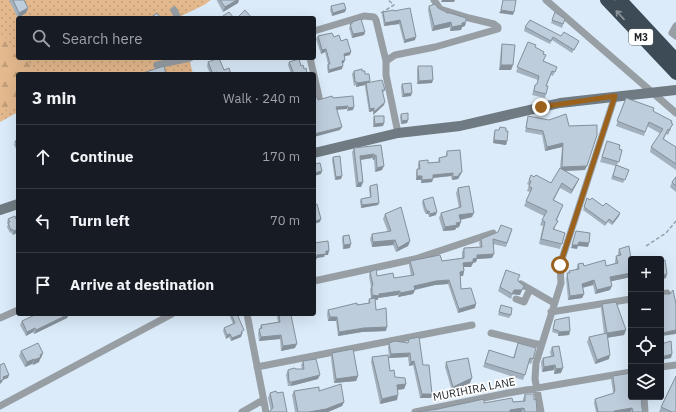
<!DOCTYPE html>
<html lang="en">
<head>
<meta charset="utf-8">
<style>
	:root { --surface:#171b24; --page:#242831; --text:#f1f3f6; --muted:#9ea1a6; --line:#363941 }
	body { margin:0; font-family:"IBM Plex Sans",sans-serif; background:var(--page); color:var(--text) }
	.controls { position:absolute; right:12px; bottom:12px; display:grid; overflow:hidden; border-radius:4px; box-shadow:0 4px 16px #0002 }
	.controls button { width:36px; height:36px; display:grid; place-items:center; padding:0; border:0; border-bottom:1px solid var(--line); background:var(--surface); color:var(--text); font:20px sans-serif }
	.stop { position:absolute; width:12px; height:12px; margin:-9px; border:3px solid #9a621d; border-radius:50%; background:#fff }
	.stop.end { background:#9a621d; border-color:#fff; box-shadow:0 1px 4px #0008 }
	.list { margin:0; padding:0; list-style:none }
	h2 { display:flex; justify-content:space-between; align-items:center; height:52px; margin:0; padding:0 16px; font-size:17px }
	h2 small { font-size:13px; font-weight:400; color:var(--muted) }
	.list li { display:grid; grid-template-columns:26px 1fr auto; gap:12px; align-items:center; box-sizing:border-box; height:64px; padding:0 16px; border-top:1px solid var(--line) }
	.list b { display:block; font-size:15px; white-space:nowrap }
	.list em { font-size:13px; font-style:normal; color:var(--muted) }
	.icon { flex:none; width:22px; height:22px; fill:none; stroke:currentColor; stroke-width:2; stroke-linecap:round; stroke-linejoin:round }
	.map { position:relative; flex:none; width:676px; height:412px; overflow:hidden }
	.search { position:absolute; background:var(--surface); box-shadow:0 4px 16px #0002; left:16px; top:16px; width:300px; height:44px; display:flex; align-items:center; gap:10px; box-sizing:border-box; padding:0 14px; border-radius:4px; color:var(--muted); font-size:15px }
	.panel { position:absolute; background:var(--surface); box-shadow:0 4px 16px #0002; left:16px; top:72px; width:300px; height:244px; border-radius:4px }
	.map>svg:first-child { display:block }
	.grass { fill:url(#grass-dots) }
	.forest { fill:url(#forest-firs) }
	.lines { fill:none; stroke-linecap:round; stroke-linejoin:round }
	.path { stroke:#96a3ad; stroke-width:1.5; stroke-dasharray:4 2; stroke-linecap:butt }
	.street { stroke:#979ea4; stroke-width:7 }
	.secondary { stroke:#707a82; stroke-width:10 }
	.highway { stroke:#3d4b56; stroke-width:12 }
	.wall { fill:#a3b0bd }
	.shaded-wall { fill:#85909a }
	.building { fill:#becddc; stroke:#85909a }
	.oneway { stroke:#8b939a }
	.route { stroke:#9a621d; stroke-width:5 }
	.labels { text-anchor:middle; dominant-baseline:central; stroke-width:3.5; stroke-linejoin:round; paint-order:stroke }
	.shield { fill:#fff; stroke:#616568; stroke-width:1 }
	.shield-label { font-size:10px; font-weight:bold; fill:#1d2328 }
	.street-label { font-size:11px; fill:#1d2328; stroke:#fff }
</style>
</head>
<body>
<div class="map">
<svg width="676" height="412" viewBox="0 0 676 412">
	<defs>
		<pattern id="grass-dots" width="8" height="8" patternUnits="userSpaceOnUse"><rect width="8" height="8" fill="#e4b98e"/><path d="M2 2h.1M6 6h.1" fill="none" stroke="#c39f7a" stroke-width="1.8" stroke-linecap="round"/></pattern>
		<pattern id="forest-firs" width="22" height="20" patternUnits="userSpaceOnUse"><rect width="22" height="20" fill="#e4b98e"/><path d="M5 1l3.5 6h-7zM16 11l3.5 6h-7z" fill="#c39f7a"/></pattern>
	</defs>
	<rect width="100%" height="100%" fill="#dbebf9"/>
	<path class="grass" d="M 0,0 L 211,0 L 204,5 L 177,18 L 18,18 L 18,58 L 189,58 L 193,74 L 18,74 L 18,112 L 0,122 Z"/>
	<path class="forest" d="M 4,34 L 18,59 L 26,58 L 35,74 L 18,74 L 18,106 L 0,112 L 0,36 Z"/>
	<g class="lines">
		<path class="path" d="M 381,13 L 394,5 L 388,0
			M 646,246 L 666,233 L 676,221"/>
		<path class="street" d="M 546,0 L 676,113
			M 174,10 L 178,18
			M 676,26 L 672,33 L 676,36
			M 314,31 L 364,16 L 374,17 L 376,20 L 386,61 L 386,75 L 398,133
			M 310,58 L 319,97
			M 386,61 L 395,55 L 435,47 L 498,29 L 498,27 L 494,24 L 469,18 L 440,9 L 434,0
			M 157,65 L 190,58
			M 314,281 L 415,259 L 493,233
			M 521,284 L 554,303
			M 661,294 L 667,293
			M 516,299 L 524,302 L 530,289
			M 551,312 L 631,299
			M 247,314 L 266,412
			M 0,318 L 18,310
			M 491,333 L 541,345
			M 257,367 L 472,325
			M 661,367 L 676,365
			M 644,397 L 645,412
			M 0,406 L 172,314
			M 242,412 L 263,400
			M 415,412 L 508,393 L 631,372
			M 541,412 L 535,379 L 536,363 L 561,283 L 560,265 L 615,96"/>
		<path class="secondary" d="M 314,153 L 398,133 L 460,126 L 560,103 L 676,90
			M 0,210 L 18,204"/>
		<path class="highway" d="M 606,0 L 676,74
			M 621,0 L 676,59"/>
	</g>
	<path class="wall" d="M 9,0 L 24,0 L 28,8 L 26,13 L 18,18 Z
		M 217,0 L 239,0 L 238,3 L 223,12 L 217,1 Z
		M 331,6 L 346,9 L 345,12 L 332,16 L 330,10 Z
		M 429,6 L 438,8 L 447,13 L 465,26 L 462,27 L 461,30 L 450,31 L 450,27 L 432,31 L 428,10 Z
		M 394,11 L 415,40 L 404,43 L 399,24 L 384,26 L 382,15 L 383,12 Z
		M 555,12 L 565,19 L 562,28 L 551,23 Z
		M 352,22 L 365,32 L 364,35 L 352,38 L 349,28 Z
		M 525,27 L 561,36 L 579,41 L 572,53 L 552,40 L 550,44 L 524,31 Z
		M 318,36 L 334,37 L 341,41 L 350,55 L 344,56 L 344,63 L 342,63 L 342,69 L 328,73 L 327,67 L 328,64 L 325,52 L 321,54 L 316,39 Z
		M 528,42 L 543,54 L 544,61 L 557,67 L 553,76 L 551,75 L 546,86 L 546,94 L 545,98 L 532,95 L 535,85 L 537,84 L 538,80 L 516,72 Z
		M 502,44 L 513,65 L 511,70 L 499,70 L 501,48 Z
		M 208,62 L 224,70 L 231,74 L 210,74 L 207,66 Z
		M 289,62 L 304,69 L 307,73 L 307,74 L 291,74 L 288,65 Z
		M 418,66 L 432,83 L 417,84 L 417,70 Z
		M 354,71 L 362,71 L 365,74 L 369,83 L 385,90 L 383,93 L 384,105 L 373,115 L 373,111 L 369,112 L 365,87 L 365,85 L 356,87 L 356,85 L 354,86 L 352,74 Z
		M 402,84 L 411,96 L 402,97 L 401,87 Z
		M 626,98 L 672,121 L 671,123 L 671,129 L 668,135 L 666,134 L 664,139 L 676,147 L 676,170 L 650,152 L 651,147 L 661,134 L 647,126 L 644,136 L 616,126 Z
		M 401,114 L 408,120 L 407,123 L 401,124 L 400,117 Z
		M 374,116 L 384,123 L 383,126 L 373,127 L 373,120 Z
		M 528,116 L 569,126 L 585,170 L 566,171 L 579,179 L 577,183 L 571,194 L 560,188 L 554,200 L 563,205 L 557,220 L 558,221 L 556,225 L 554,230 L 565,233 L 560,249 L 539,244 L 543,226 L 540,225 L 544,216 L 524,206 L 530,192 L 527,191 L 529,185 L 527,184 L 529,180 L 534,177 L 551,183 L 560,168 L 562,147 L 545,151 L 542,135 L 525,132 L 527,120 Z
		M 500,127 L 506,131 L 507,141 L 506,145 L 493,143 L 494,133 L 495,130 L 499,130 Z
		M 18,140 L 18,152 L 14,145 L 15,141 Z
		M 607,141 L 619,149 L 622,150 L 617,165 L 629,170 L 623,183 L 611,179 L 616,166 L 600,162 Z
		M 381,145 L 382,170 L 375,172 L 374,160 L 373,160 L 372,158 L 361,160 L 363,182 L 361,187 L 356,187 L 352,152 L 354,148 Z
		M 447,151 L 462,172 L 458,179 L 452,180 L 451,176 L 433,178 L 432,182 L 421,183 L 421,180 L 416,180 L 416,172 L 417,169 L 418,169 L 418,164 L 419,161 L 428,163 L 438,162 L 439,158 L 446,156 L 446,154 Z
		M 333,157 L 342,176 L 341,179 L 335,180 L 332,160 Z
		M 676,176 L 676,192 L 670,187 L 672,182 Z
		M 370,186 L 378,205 L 361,208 L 360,201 L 361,199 L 370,197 L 369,189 Z
		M 458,188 L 472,217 L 461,220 L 459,227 L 456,228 L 455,230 L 443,231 L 439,218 L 441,213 L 459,208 L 456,193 Z
		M 587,198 L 590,200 L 603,206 L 620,213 L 619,216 L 612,225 L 608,222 L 605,226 L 583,210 Z
		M 423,200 L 436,215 L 429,217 L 428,214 L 426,214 L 424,211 L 422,203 Z
		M 385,214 L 410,241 L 408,246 L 396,252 L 393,245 L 372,247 L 370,239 L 372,234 L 388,232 L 383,219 Z
		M 18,218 L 18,232 L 13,235 L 11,232 L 10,233 L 7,227 L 8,224 L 7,223 L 8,219 L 16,219 Z
		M 512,229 L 506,247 L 493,244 L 492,258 L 477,259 L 476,262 L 473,263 L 471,267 L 464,267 L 464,271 L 463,276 L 460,276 L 461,289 L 475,308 L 458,313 L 448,284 L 435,285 L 415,290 L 413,294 L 398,297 L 398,295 L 378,298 L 378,300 L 375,299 L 376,310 L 386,331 L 362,332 L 338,336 L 336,321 L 328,321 L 327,314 L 328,310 L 368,303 L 369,299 L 371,299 L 370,289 L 371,287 L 369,276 L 370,272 L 377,276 L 394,278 L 411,276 L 409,265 L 410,261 L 442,261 L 462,258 L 462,252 L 464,248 L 480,247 L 479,243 L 481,239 Z
		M 343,236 L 350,248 L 343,249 L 342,239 Z
		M 619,249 L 631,277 L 611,281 L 610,290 L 595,294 L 593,285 L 583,288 L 584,294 L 582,298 L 568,300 L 566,278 L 569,271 L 576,270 L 578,264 L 584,266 L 606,266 L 615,263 L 615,261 L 616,256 L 618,256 L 618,253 Z
		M 506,270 L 518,280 L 520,295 L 512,294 L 511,299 L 498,291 Z
		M 661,294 L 670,294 L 661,336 Z
		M 602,304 L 626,330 L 624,335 L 607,338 L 609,359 L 595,364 L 587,342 L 589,337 L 604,334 L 601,309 Z
		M 501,305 L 511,315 L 509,318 L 498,315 Z
		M 69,314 L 67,318 L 34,334 L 33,332 L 26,336 L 20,325 L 22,321 Z
		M 229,314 L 241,314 L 240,316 L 238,316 L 243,334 L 242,334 L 241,337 L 231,341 L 229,337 L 226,339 L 223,331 L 224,328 L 233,324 Z
		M 278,314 L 284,314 L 295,348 L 281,351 L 280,339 L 259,341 L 258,333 L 261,325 L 278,322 L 277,317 Z
		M 555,320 L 570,331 L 569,335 L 558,336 L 558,334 L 552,332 Z
		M 409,339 L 423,365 L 432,394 L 431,398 L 420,398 L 413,365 L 409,366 L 408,357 L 389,358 L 388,347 L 389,343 L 408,343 Z
		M 518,343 L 533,359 L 531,364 L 529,363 L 523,380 L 483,367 L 489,350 L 513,358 Z
		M 552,347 L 561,373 L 554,374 L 554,370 L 542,372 L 541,362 L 543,358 L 551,356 L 550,352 Z
		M 21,351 L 43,353 L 41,358 L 40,359 L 39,362 L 33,365 L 32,364 L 25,367 L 19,356 Z
		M 332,353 L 358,376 L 356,381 L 334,383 L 331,358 Z
		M 372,357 L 390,371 L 395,377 L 406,384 L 404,389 L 397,390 L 397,400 L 380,404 L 371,362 Z
		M 303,361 L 318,379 L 291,386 L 288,386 L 286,375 L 288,370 L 302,369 L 301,365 Z
		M 446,362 L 470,383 L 452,391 L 445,367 Z
		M 613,376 L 642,408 L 643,412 L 596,412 L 594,403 L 595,399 L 613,394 L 613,392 L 611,380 Z
		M 294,391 L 319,391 L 344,402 L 342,406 L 328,412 L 295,412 L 292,395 Z
		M 270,393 L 277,393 L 287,412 L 271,411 L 268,398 Z
		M 525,394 L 534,400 L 537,412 L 417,412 L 484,403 L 523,401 L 523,399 Z
		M 661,407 L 676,412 L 659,412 Z"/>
	<path class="shaded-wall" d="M 237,0 L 239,0 L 238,3 L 223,12 L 225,7 Z
		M 442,0 L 455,0 L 454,2 L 441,2 Z
		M 28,8 L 26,13 L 18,18 L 19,13 Z
		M 346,9 L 345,12 L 332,16 L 333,13 Z
		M 501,10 L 514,12 L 513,15 L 499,13 Z
		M 400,20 L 399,24 L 384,26 L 385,23 Z
		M 451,22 L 450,27 L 432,31 L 434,26 Z
		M 466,22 L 465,26 L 462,27 L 461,30 L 450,31 L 452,27 L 462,23 Z
		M 365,32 L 364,35 L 352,38 L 353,34 Z
		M 416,37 L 415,40 L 404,43 L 405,40 Z
		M 326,49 L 325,52 L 321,54 L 322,50 Z
		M 351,52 L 350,55 L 342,57 L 344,54 Z
		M 345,60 L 344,63 L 340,64 L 342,61 Z
		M 501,65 L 513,65 L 511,70 L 499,70 Z
		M 343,66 L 342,69 L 328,73 L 329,70 Z
		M 433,80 L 432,83 L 417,84 L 419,81 Z
		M 370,81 L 368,85 L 366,83 L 365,85 L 356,87 L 357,83 Z
		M 412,93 L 411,96 L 402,97 L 404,94 Z
		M 385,102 L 384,105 L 373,115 L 374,112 Z
		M 348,106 L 347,109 L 335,110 L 336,107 Z
		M 354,107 L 353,110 L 347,111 L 348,108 Z
		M 374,108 L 373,111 L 369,112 L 370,109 Z
		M 408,120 L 407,123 L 401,124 L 402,121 Z
		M 384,123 L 383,126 L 373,127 L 375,124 Z
		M 342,127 L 340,130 L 314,137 L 314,134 Z
		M 494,140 L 507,141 L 506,145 L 493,143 Z
		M 563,143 L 562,147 L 545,151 L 547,147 Z
		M 374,154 L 372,158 L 359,160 L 360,156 Z
		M 376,155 L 374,160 L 373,160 L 374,156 Z
		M 384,166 L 382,170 L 375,172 L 377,168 Z
		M 587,166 L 585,170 L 560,171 L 562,167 Z
		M 322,171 L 321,174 L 314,176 L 314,173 Z
		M 462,172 L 458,179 L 452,180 L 453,177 Z
		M 453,173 L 451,176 L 432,178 L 433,175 Z
		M 342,176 L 341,179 L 335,180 L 336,177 Z
		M 417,176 L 422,176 L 421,180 L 416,180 Z
		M 433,179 L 432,182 L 421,183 L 422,180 Z
		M 579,179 L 577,183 L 571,194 L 572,190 Z
		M 363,182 L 361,187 L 356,187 L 358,183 Z
		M 379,203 L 378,205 L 361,208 L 362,205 Z
		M 427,211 L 429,211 L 428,214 L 426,214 Z
		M 437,212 L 436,215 L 429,217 L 430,214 Z
		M 474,213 L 472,217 L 458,220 L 459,215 Z
		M 620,213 L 619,216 L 612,225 L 613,222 Z
		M 321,219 L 320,222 L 314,224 L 316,221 Z
		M 461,222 L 459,227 L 456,228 L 455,230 L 443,231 L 445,227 Z
		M 18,229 L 18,232 L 13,235 L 14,231 Z
		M 395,240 L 393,245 L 372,247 L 373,242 Z
		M 410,241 L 408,246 L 396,252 L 398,248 Z
		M 579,242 L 589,243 L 588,247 L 578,246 L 577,249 L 571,248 L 572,245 Z
		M 351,244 L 350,248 L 343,249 L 344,245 Z
		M 326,251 L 329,251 L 328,255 L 325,255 L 324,257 L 317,258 L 316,260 L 314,260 L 314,257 L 317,255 Z
		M 494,254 L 492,258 L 477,259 L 476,262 L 473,263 L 471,267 L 462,267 L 463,263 L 473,259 L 477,255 Z
		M 464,271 L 463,276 L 458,276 L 460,272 Z
		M 631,273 L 631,277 L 608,282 L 610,277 Z
		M 667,274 L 666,278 L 661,280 L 661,275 Z
		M 449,280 L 448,284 L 435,285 L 413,290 L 414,286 L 436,281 Z
		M 594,280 L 593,285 L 580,288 L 582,284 Z
		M 524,286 L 520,295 L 512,294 L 511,299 L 514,290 Z
		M 612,286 L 610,290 L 595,294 L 597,290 Z
		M 415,290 L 413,294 L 398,297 L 400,293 Z
		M 400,291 L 398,295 L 378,298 L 378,300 L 371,299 L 372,295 Z
		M 584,294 L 582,298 L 568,300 L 570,296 Z
		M 476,304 L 475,308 L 458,313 L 459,309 Z
		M 69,314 L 67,318 L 34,334 L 36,330 Z
		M 330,317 L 337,317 L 336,321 L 328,321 Z
		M 387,327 L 386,331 L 362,332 L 338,336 L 339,332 L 364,328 Z
		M 35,328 L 33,332 L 26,336 L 27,332 Z
		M 626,330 L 624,335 L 605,338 L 607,333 Z
		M 676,330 L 676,334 L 661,336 L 662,333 Z
		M 570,331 L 569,335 L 558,336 L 559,332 Z
		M 230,334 L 229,337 L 226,339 L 227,335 Z
		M 242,334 L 241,337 L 231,341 L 232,338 Z
		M 281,335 L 280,339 L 259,341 L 261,337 Z
		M 297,344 L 295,348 L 281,351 L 283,346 Z
		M 43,353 L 41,358 L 40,359 L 39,362 L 33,365 L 34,360 L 40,355 Z
		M 410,353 L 408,357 L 389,358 L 391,354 Z
		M 672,354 L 671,358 L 661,360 L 661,357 Z
		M 610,355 L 609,359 L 595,364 L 597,360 Z
		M 34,359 L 32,364 L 25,367 L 27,362 Z
		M 414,361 L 413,365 L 409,366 L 411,362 Z
		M 555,365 L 554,370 L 542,372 L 544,367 Z
		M 563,368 L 561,373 L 554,374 L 556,369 Z
		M 9,375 L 8,378 L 3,380 L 2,382 L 0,384 L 0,381 L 3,377 Z
		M 320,375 L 318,379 L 291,386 L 292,382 Z
		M 358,376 L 356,381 L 334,383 L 336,379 Z
		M 472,378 L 470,383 L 452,391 L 453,387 Z
		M 406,384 L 404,389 L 395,390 L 397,385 Z
		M 422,394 L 432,394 L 431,398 L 420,398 Z
		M 398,395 L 397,400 L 380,404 L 382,399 Z
		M 344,402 L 342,406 L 328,412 L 309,412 Z
		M 523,408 L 521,412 L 509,412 L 510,410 Z
		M 632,408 L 630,412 L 614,412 L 614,411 Z"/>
	<path class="building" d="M 13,0 L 24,0 L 28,8 L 19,13 Z
		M 220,0 L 237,0 L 225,7 Z
		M 503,0 L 516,0 L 514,12 L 501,10 Z
		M 344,3 L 346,9 L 333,13 L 331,6 Z
		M 435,4 L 438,8 L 446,12 L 447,13 L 450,13 L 466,18 L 466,22 L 462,23 L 462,25 L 452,27 L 451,22 L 434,26 L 429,6 Z
		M 410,8 L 416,37 L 405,40 L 400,20 L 385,23 L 383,12 L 394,10 L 394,11 Z
		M 245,10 L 252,18 L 237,18 Z
		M 229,12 L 234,18 L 220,18 Z
		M 555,12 L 565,19 L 563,24 L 552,20 Z
		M 157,13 L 161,18 L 150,18 Z
		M 361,19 L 365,32 L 353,34 L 350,24 L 352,24 L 352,22 Z
		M 530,20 L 561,36 L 564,32 L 579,41 L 574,50 L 553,37 L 551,41 L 525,27 Z
		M 332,33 L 334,37 L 339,35 L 341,41 L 347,39 L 351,52 L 344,54 L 345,60 L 342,61 L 343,66 L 329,70 L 328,64 L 330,64 L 326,49 L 322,50 L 318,36 Z
		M 528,42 L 536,45 L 535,47 L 544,52 L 543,54 L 546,55 L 543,61 L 557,67 L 555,72 L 552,71 L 546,86 L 548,86 L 546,94 L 534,91 L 535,85 L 537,84 L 539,76 L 517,67 Z
		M 502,44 L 515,45 L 513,65 L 501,65 Z
		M 219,58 L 224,70 L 229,68 L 231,74 L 218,74 L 217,72 L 213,74 L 208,62 Z
		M 299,59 L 301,66 L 303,65 L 304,69 L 306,68 L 307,73 L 306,74 L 294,74 L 289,62 Z
		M 164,66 L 166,74 L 140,74 Z
		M 418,66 L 432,66 L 433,80 L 419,81 Z
		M 362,69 L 362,71 L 365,71 L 365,74 L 369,74 L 370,81 L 357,83 L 357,82 L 355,82 L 354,71 Z
		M 382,80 L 385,90 L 382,90 L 385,102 L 374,112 L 374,108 L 370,109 L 366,83 Z
		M 411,83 L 412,93 L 404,94 L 402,84 Z
		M 332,96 L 333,98 L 353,96 L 354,107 L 348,108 L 348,106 L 336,107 L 342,127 L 314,134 L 314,98 L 317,97 L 318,100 Z
		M 626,98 L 654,108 L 653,111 L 672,121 L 671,123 L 673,124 L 669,130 L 668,129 L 663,139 L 676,147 L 676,164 L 651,147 L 663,129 L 649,122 L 645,132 L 617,121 Z
		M 408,113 L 408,120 L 402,121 L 401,114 Z
		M 566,114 L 569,126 L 597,125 L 597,135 L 587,166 L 562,167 L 563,143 L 547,147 L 543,131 L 526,128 L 528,116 L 549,120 Z
		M 374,116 L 384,116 L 384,123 L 375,124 Z
		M 500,127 L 506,128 L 506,131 L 508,131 L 507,141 L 494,140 L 495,130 L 499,130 Z
		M 18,140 L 18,146 L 15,141 Z
		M 607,141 L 620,145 L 619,149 L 622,150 L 619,162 L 602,157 Z
		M 381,145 L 384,166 L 377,168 L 376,155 L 374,156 L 374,154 L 360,156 L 363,182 L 358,183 L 354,148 Z
		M 460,150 L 462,172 L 459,174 L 459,176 L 453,177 L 453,173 L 433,175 L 433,179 L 422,180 L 422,176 L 417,176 L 417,169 L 420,169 L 419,161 L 428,160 L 428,163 L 440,162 L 439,158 L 447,156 L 447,151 Z
		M 340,156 L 342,176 L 336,177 L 333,157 Z
		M 320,163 L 322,171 L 314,173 L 314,164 Z
		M 616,165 L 629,170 L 625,180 L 613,176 Z
		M 560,168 L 579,179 L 572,190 L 562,183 L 553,200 L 563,205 L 556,220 L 558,221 L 553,229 L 565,233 L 562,244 L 541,239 L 545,222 L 542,220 L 547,211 L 526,201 L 532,188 L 529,186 L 531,181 L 529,180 L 531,175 L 534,177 L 536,175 L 551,183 Z
		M 676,177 L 676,186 L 672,182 Z
		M 377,184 L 379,203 L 362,205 L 361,199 L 371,197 L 370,186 Z
		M 469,186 L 474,213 L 459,215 L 461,222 L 456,223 L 457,225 L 445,227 L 441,213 L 461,207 L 458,188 Z
		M 433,197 L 437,212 L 430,214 L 429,211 L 427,211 L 425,207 L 423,200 Z
		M 587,198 L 590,200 L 592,198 L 603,206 L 606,203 L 620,213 L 613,222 L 609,219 L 606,223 L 584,207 Z
		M 317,204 L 321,219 L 316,221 L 314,218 L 314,205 Z
		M 401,207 L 410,241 L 398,248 L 395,240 L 373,242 L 372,234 L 391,231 L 385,214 Z
		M 15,216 L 16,219 L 18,218 L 18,229 L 14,231 L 12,229 L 11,230 L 8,223 L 10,222 L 8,219 Z
		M 501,225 L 512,229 L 507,243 L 493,239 L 494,254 L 477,255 L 477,258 L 473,259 L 473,262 L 463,263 L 464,271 L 460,272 L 461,289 L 471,288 L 476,304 L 459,309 L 449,280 L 436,281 L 414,286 L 415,290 L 400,293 L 400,291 L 379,294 L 379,296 L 372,295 L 372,285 L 373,285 L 370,272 L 376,269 L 377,276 L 393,273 L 394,278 L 414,275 L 410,261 L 440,255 L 442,261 L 464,258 L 464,248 L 482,247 L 481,239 L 498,232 Z
		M 576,231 L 590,233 L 589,243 L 579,242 L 578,245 L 572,245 Z
		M 349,235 L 351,244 L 344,245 L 343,236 Z
		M 328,241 L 329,251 L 326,251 L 326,254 L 317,255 L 317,256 L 314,257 L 314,243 Z
		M 629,246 L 631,259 L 631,273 L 610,277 L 612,286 L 597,290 L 594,280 L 582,284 L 584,294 L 570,296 L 567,273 L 570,273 L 569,271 L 579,269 L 578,264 L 583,263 L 584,266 L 605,260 L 606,266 L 618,263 L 616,256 L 621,255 L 619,249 Z
		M 665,260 L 667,274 L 661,275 L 661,261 Z
		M 506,270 L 520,275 L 518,279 L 518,281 L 524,286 L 522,290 L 514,290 L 512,294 L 500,287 Z
		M 673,290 L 676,304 L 676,330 L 662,333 L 661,326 L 663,325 L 661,304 L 661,294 L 670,294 Z
		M 375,298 L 376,310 L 386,308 L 387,327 L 364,328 L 339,332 L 337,317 L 330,317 L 328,310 L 357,303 L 357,305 L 370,303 L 369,299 Z
		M 616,302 L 626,330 L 607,333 L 602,304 Z
		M 501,305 L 512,308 L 511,315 L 499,312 Z
		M 37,314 L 69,314 L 36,330 L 35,328 L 27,332 L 22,321 Z
		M 231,314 L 237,314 L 244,330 L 241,332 L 242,334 L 232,338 L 230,334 L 227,335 L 224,328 L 235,323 Z
		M 279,314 L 284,314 L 291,315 L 297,344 L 283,346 L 281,335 L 261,337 L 259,329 L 262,328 L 261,325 L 280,322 Z
		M 569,317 L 570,331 L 559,332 L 559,331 L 553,329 L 555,320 Z
		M 607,333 L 610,355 L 597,360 L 589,337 Z
		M 419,337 L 423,365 L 429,365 L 432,394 L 422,394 L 414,361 L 411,362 L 410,353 L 391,354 L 389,343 L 395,341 L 408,343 L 409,339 Z
		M 671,341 L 672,354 L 661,357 L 661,344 Z
		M 38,343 L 43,353 L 40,355 L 41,357 L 34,360 L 34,359 L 27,362 L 21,351 Z
		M 518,343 L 536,348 L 533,359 L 530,358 L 525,375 L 485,363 L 489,350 L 514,358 Z
		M 559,346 L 563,368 L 556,369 L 555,365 L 544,367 L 543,358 L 554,356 L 552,347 Z
		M 353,349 L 358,376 L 336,379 L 332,353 Z
		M 388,355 L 390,371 L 394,370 L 395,377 L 405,378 L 406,384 L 397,385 L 398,395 L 382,399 L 372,357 Z
		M 468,358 L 472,378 L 453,387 L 446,362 Z
		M 316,359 L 320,375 L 292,382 L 289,382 L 288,370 L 294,368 L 296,369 L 304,369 L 303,361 Z
		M 4,363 L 9,375 L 3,377 L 4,379 L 0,381 L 0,365 Z
		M 631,373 L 631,397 L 641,397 L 642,408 L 643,412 L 633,412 L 632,408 L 614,411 L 614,412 L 598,412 L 595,399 L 614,393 L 614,391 L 615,391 L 613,376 Z
		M 676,376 L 676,412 L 672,412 L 661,407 Z
		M 341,384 L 344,402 L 326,409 L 309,412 L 298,412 L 294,391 L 319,387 L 319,391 Z
		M 276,391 L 277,393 L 283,392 L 287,412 L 269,412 L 272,409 L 273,407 L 270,393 Z
		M 525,394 L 534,394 L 534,400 L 536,399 L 537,412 L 525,412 L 524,408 L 523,409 L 523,408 L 510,410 L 510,412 L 417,412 L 438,409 L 484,399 L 484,403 L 512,398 L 513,402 L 525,401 Z"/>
	<defs><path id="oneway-shaft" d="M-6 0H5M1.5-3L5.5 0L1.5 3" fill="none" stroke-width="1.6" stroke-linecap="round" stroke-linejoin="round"/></defs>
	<use class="oneway" href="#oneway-shaft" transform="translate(620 15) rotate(-133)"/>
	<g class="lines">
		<path class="route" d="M 541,107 L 615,96 L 560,265"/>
	</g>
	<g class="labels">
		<rect class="shield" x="629" y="29" width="24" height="16" rx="3"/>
		<g class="shield-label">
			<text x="641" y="37">M3</text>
		</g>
		<g class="street-label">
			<text transform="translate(474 389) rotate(-11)">MURIHIRA LANE</text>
		</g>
	</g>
</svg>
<div class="controls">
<button>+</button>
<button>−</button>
<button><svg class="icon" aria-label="locate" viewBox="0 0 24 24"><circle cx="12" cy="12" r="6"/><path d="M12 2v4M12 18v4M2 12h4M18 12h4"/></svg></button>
<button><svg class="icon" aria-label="layers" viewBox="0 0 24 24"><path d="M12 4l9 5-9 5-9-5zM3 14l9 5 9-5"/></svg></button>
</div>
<div class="stop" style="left:560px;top:265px"></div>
<div class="stop end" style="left:541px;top:107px"></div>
<div class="search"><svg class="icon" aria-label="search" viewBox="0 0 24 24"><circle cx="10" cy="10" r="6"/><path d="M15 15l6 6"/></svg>Search here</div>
<section class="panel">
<h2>3 min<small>Walk · 240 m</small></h2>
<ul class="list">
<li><svg class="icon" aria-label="ahead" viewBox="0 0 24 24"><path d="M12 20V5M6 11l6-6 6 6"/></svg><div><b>Continue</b></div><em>170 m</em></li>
<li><svg class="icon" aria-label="left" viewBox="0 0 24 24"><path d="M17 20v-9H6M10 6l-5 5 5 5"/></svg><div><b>Turn left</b></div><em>70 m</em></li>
<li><svg class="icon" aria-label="arrive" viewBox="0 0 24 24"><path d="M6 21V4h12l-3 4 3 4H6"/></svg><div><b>Arrive at destination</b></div></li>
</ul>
</section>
</div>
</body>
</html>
